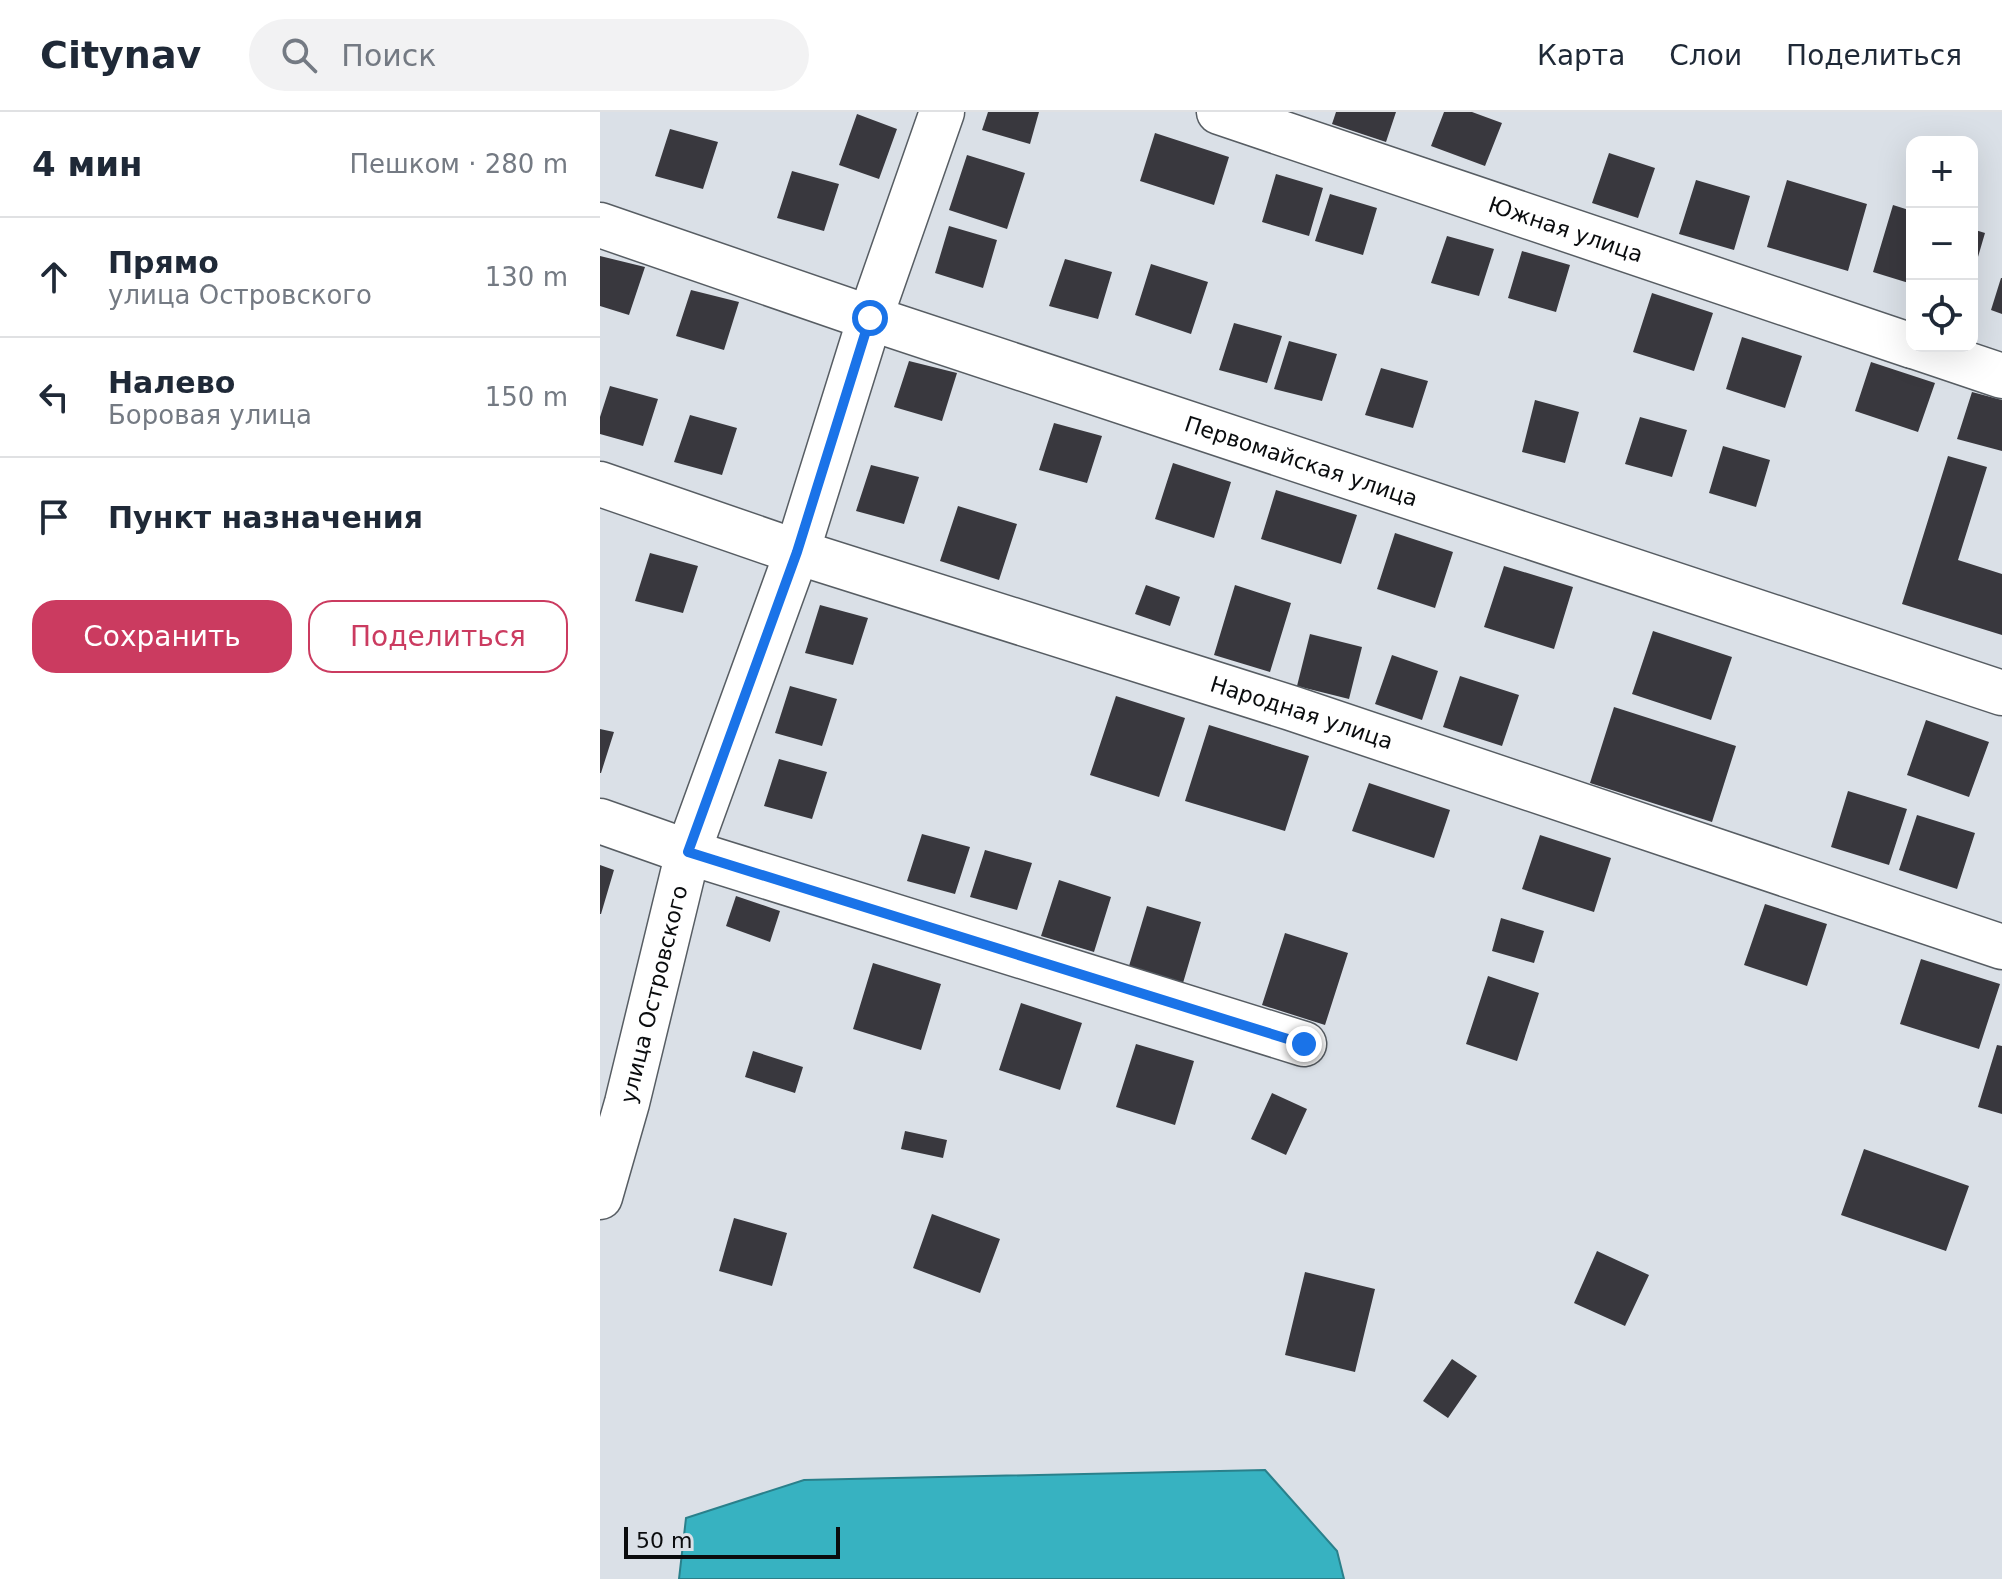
<!DOCTYPE html>
<html lang="ru">
<head>
<meta charset="utf-8">
<style>
	:root { --surface:#fff; --page:#f2f2f3; --text:#1f2937; --muted:#747a83; --line:#e0e1e3; --accent:#cb3b60 }
	body { margin:0; font-family:"DejaVu Sans",sans-serif; background:var(--page); color:var(--text) }
	.controls { position:absolute; right:24px; top:24px; display:grid; overflow:hidden; border-radius:16px; box-shadow:0 8px 32px #0002 }
	.controls button { width:72px; height:72px; display:grid; place-items:center; padding:0; border:0; border-bottom:2px solid var(--line); background:var(--surface); color:var(--text); font:40px sans-serif }
	.scale { position:absolute; left:24px; bottom:20px; width:216px; box-sizing:border-box; padding-left:8px; border:4px solid #0a0c0e; border-top:0; font-size:22px; line-height:28px; white-space:nowrap; color:#0a0c0e; -webkit-text-stroke:6px #dae0e7; paint-order:stroke }
	.stop { position:absolute; width:24px; height:24px; margin:-18px; border:6px solid #1a73e8; border-radius:50%; background:#fff }
	.stop.end { background:#1a73e8; border-color:#fff; box-shadow:0 2px 8px #0008 }
	.list { margin:0; padding:0; list-style:none }
	h2 { display:flex; justify-content:space-between; align-items:center; height:104px; margin:0; padding:0 32px; font-size:34px }
	h2 small { font-size:26px; font-weight:400; color:var(--muted) }
	.list li { display:grid; grid-template-columns:52px 1fr auto; gap:24px; align-items:center; box-sizing:border-box; height:120px; padding:0 32px; border-top:2px solid var(--line) }
	.list b { display:block; font-size:30px; white-space:nowrap }
	.list p { margin:0; font-size:26px; white-space:nowrap; color:var(--muted) }
	.list em { font-size:26px; font-style:normal; color:var(--muted) }
	.actions { display:flex; gap:16px; padding:24px 32px }
	.actions a { flex:1; padding:18px 0; border:2px solid var(--accent); border-radius:24px; text-align:center; font-size:28px; color:var(--accent) }
	.actions .main { background:var(--accent); color:#fff }
	.icon { flex:none; width:44px; height:44px; fill:none; stroke:currentColor; stroke-width:2; stroke-linecap:round; stroke-linejoin:round }
	.map { position:relative; flex:none; width:1402px; height:1467px; overflow:hidden }
	header { display:flex; align-items:center; gap:48px; box-sizing:border-box; height:112px; padding:0 40px; background:var(--surface); border-bottom:2px solid var(--line) }
	header strong { font-size:38px }
	nav { display:flex; gap:44px; margin-inline-start:auto; font-size:28px }
	.search { width:560px; height:72px; background:var(--page); display:flex; align-items:center; gap:20px; box-sizing:border-box; padding:0 28px; border-radius:44px; color:var(--muted); font-size:30px }
	main { display:flex }
	aside { flex:1; background:var(--surface) }
	.map>svg:first-child { display:block }
	.water { fill:#37b2c1; stroke:#2a808b; stroke-width:2 }
	.building { fill:#39383e }
	.lines { fill:none; stroke-linecap:round; stroke-linejoin:round }
	.minor-casing { stroke:#575d63; stroke-width:47 }
	.minor { stroke:#fff; stroke-width:44 }
	.route { stroke:#1a73e8; stroke-width:10 }
	.labels { text-anchor:middle; dominant-baseline:central; stroke-width:8; stroke-linejoin:round; paint-order:stroke }
	.street-label { font-size:22px; fill:#0a0c0e; stroke:#dae0e7 }
</style>
</head>
<body>
<header>
<strong>Citynav</strong>
<div class="search"><svg class="icon" aria-label="search" viewBox="0 0 24 24"><circle cx="10" cy="10" r="6"/><path d="M15 15l6 6"/></svg>Поиск</div>
<nav><a>Карта</a><a>Слои</a><a>Поделиться</a></nav>
</header>
<main>
<aside>
<h2>4 мин<small>Пешком · 280 m</small></h2>
<ul class="list">
<li><svg class="icon" aria-label="ahead" viewBox="0 0 24 24"><path d="M12 20V5M6 11l6-6 6 6"/></svg><div><b>Прямо</b><p>улица Островского</p></div><em>130 m</em></li>
<li><svg class="icon" aria-label="left" viewBox="0 0 24 24"><path d="M17 20v-9H6M10 6l-5 5 5 5"/></svg><div><b>Налево</b><p>Боровая улица</p></div><em>150 m</em></li>
<li><svg class="icon" aria-label="arrive" viewBox="0 0 24 24"><path d="M6 21V4h12l-3 4 3 4H6"/></svg><div><b>Пункт назначения</b></div></li>
</ul>
<div class="actions"><a class="main">Сохранить</a><a>Поделиться</a></div>
</aside>
<div class="map">
<svg width="1402" height="1467" viewBox="0 0 1402 1467">
	<rect width="100%" height="100%" fill="#dae0e7"/>
	<path class="water" d="M 665,1358 L 737,1439 L 744,1467 L 79,1467 L 86,1406 L 204,1368 Z"/>
	<path class="building" d="M 388,0 L 439,0 L 430,32 L 382,18 Z
		M 736,0 L 796,0 L 786,30 L 732,12 Z
		M 844,0 L 872,0 L 902,11 L 885,54 L 831,34 Z
		M 257,2 L 297,17 L 279,67 L 239,53 Z
		M 70,17 L 118,30 L 103,77 L 55,64 Z
		M 555,21 L 629,45 L 614,93 L 540,69 Z
		M 1009,41 L 1055,56 L 1038,106 L 992,91 Z
		M 367,43 L 425,61 L 407,117 L 349,98 Z
		M 192,59 L 239,72 L 224,119 L 177,106 Z
		M 676,62 L 723,76 L 709,124 L 662,110 Z
		M 1096,68 L 1150,84 L 1134,138 L 1079,122 Z
		M 1187,68 L 1267,92 L 1248,159 L 1167,135 Z
		M 730,82 L 777,96 L 763,143 L 715,129 Z
		M 1293,93 L 1312,99 L 1312,172 L 1273,160 Z
		M 349,114 L 397,128 L 383,176 L 335,161 Z
		M 1372,117 L 1385,121 L 1373,162 L 1372,162 Z
		M 847,124 L 894,137 L 879,184 L 831,171 Z
		M 922,139 L 970,153 L 956,200 L 908,186 Z
		M 0,144 L 45,155 L 29,203 L 0,194 Z
		M 465,147 L 512,160 L 498,207 L 449,194 Z
		M 551,152 L 608,170 L 591,222 L 535,203 Z
		M 1401,166 L 1402,166 L 1402,202 L 1391,198 Z
		M 91,178 L 139,190 L 124,238 L 76,224 Z
		M 1052,181 L 1113,201 L 1094,259 L 1033,240 Z
		M 634,211 L 682,224 L 667,271 L 619,258 Z
		M 1142,225 L 1202,244 L 1185,296 L 1126,277 Z
		M 689,229 L 737,242 L 722,289 L 674,277 Z
		M 309,249 L 357,261 L 342,309 L 294,295 Z
		M 1271,250 L 1335,271 L 1318,320 L 1255,299 Z
		M 781,256 L 828,269 L 813,316 L 765,303 Z
		M 10,274 L 58,287 L 43,334 L 0,322 L 0,305 Z
		M 1372,280 L 1402,288 L 1402,339 L 1357,327 Z
		M 935,288 L 979,300 L 965,351 L 922,340 Z
		M 90,303 L 137,316 L 122,363 L 74,350 Z
		M 1040,305 L 1087,318 L 1072,365 L 1025,352 Z
		M 454,311 L 502,324 L 487,371 L 439,358 Z
		M 1123,334 L 1170,348 L 1156,395 L 1109,381 Z
		M 1348,344 L 1387,355 L 1358,448 L 1402,462 L 1402,523 L 1302,492 Z
		M 573,351 L 631,370 L 614,426 L 555,407 Z
		M 271,353 L 319,365 L 304,412 L 256,399 Z
		M 676,378 L 757,403 L 741,452 L 661,427 Z
		M 358,394 L 417,412 L 399,468 L 340,449 Z
		M 795,421 L 853,440 L 835,496 L 777,477 Z
		M 50,441 L 98,454 L 83,501 L 35,489 Z
		M 904,454 L 973,475 L 954,537 L 884,515 Z
		M 546,473 L 580,485 L 570,514 L 535,502 Z
		M 635,473 L 691,491 L 670,560 L 614,543 Z
		M 220,493 L 268,506 L 253,553 L 205,541 Z
		M 1053,519 L 1132,545 L 1111,608 L 1032,582 Z
		M 710,522 L 762,535 L 749,587 L 697,574 Z
		M 792,543 L 838,559 L 822,608 L 775,592 Z
		M 860,564 L 919,583 L 902,634 L 843,615 Z
		M 190,574 L 237,587 L 222,634 L 175,621 Z
		M 516,584 L 585,606 L 559,685 L 490,663 Z
		M 1014,595 L 1136,634 L 1112,710 L 990,671 Z
		M 1326,608 L 1389,630 L 1369,685 L 1307,663 Z
		M 609,613 L 709,644 L 685,719 L 585,689 Z
		M 0,617 L 14,620 L 1,661 L 0,661 Z
		M 179,647 L 227,660 L 212,707 L 164,694 Z
		M 769,671 L 850,698 L 834,746 L 752,719 Z
		M 1248,679 L 1307,697 L 1289,753 L 1231,735 Z
		M 1317,703 L 1375,721 L 1357,777 L 1299,758 Z
		M 322,722 L 370,735 L 355,782 L 307,769 Z
		M 940,723 L 1011,746 L 994,800 L 922,777 Z
		M 385,738 L 432,751 L 417,798 L 370,785 Z
		M 0,753 L 14,758 L 1,802 L 0,802 Z
		M 459,768 L 511,785 L 494,840 L 441,824 Z
		M 136,784 L 180,799 L 170,830 L 126,814 Z
		M 1165,792 L 1227,812 L 1207,874 L 1144,853 Z
		M 547,794 L 601,810 L 583,871 L 529,854 Z
		M 901,806 L 944,819 L 934,851 L 892,839 Z
		M 685,821 L 748,841 L 725,913 L 662,893 Z
		M 1321,847 L 1400,872 L 1379,937 L 1300,912 Z
		M 273,851 L 341,872 L 321,938 L 253,917 Z
		M 888,864 L 939,881 L 917,949 L 866,932 Z
		M 421,891 L 482,911 L 460,978 L 399,958 Z
		M 536,932 L 594,949 L 575,1013 L 516,995 Z
		M 1397,933 L 1402,934 L 1402,1002 L 1378,995 Z
		M 153,939 L 203,955 L 195,981 L 145,965 Z
		M 672,981 L 707,997 L 686,1043 L 651,1027 Z
		M 305,1019 L 347,1028 L 343,1046 L 301,1037 Z
		M 1264,1037 L 1369,1074 L 1346,1139 L 1241,1103 Z
		M 332,1102 L 400,1127 L 380,1181 L 313,1156 Z
		M 134,1106 L 187,1121 L 172,1174 L 119,1159 Z
		M 997,1139 L 1049,1163 L 1025,1214 L 974,1191 Z
		M 705,1160 L 775,1177 L 755,1260 L 685,1243 Z
		M 852,1247 L 877,1264 L 848,1306 L 823,1289 Z"/>
	<g class="lines">
		<g class="minor-casing">
			<g id="minor">
				<path id="s1" d="M 619,0 L 1312,234"/>
				<path id="s2" d="M 0,113 L 270,206 L 1402,581"/>
				<path d="M 1313,234 L 1402,264"/>
				<path id="s3" d="M 0,372 L 197,440 L 691,596 L 1402,835"/>
				<path d="M 0,709 L 88,740 L 704,932"/>
				<path id="s4" d="M 0,1085 L 27,991 L 88,740 L 197,440 L 270,206 L 342,0"/>
			</g>
		</g>
		<use href="#minor" class="minor"/>
	</g>
	<g class="lines">
		<path class="route" d="M 270,206 L 197,440 L 88,740 L 704,932"/>
	</g>
	<g class="labels">
		<g class="street-label">
			<text stroke="none"><textPath href="#s1" startOffset="366">Южная улица</textPath></text>
			<text stroke="none"><textPath href="#s2" startOffset="740">Первомайская улица</textPath></text>
			<text stroke="none"><textPath href="#s3" startOffset="738">Народная улица</textPath></text>
			<text stroke="none"><textPath href="#s4" startOffset="210">улица Островского</textPath></text>
		</g>
	</g>
</svg>
<div class="controls">
<button>+</button>
<button>−</button>
<button><svg class="icon" aria-label="locate" viewBox="0 0 24 24"><circle cx="12" cy="12" r="6"/><path d="M12 2v4M12 18v4M2 12h4M18 12h4"/></svg></button>
</div>
<div class="scale">50 m</div>
<div class="stop" style="left:270px;top:206px"></div>
<div class="stop end" style="left:704px;top:932px"></div>
</div>
</main>
</body>
</html>
